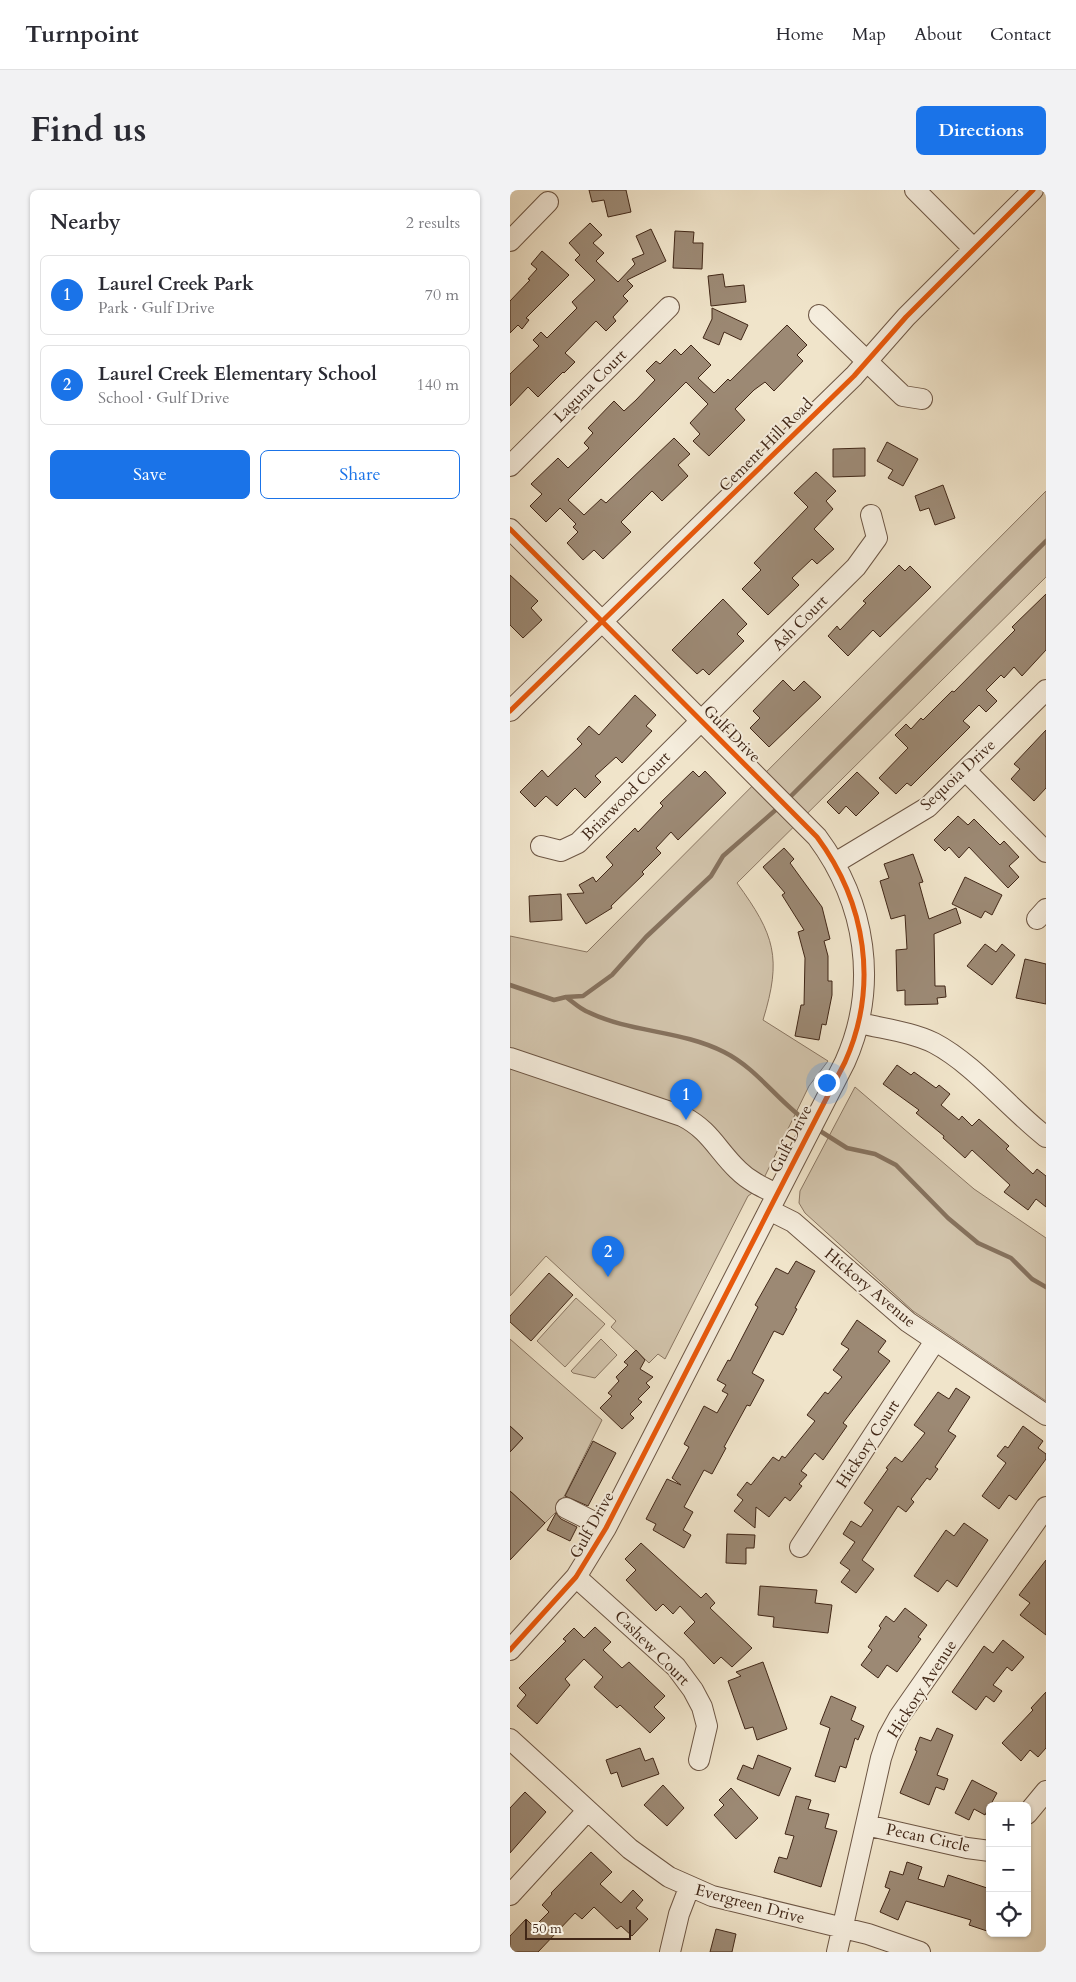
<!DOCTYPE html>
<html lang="en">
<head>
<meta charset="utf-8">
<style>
	:root { --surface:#fff; --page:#f2f2f3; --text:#2b2b33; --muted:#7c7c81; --line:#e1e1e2; --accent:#1a73e8 }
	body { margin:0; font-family:Cardo,serif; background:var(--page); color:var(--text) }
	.controls { position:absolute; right:15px; bottom:15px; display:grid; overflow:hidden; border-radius:8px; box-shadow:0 1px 4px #0004 }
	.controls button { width:45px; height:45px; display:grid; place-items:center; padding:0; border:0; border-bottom:1px solid var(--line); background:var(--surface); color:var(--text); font:25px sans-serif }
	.scale { position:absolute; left:15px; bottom:12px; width:106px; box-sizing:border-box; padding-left:5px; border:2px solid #412717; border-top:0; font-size:14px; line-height:18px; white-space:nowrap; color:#412717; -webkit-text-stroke:4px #f5eddd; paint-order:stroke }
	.you { position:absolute; left:316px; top:892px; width:18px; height:18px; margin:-12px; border:4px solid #fff; border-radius:50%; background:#1a73e8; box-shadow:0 0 0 8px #1a73e833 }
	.badge { display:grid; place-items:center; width:32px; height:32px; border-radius:50%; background:var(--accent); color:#fff; font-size:16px; font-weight:700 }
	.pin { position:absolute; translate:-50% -41px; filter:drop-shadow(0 1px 2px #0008) }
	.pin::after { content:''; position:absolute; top:26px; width:18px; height:15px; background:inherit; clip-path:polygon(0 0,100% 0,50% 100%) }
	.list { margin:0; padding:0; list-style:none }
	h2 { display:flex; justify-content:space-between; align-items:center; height:65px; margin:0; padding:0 20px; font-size:21px }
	h2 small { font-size:16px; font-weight:400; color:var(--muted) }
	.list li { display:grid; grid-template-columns:32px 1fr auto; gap:15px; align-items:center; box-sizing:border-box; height:80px; margin:0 10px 10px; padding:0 10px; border:1px solid var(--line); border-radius:8px }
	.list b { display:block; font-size:19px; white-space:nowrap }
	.list p { margin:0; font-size:16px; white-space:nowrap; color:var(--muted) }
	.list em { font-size:16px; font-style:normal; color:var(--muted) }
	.actions { display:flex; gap:10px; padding:15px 20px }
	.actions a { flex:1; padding:11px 0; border:1px solid var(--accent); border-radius:8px; text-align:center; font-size:18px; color:var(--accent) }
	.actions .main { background:var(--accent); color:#fff }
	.icon { flex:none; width:28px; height:28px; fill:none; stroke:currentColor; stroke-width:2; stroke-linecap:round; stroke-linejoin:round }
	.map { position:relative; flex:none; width:536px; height:1762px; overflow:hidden; border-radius:8px }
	header { display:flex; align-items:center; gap:30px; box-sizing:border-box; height:70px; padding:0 25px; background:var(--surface); border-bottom:1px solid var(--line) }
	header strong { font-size:24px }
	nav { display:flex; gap:28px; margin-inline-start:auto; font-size:18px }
	.intro { display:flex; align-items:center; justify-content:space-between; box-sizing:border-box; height:120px; padding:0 30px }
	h1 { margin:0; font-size:35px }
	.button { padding:12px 22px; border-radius:8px; background:var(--accent); color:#fff; font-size:18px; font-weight:700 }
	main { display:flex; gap:30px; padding:0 30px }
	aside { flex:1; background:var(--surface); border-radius:8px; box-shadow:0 1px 4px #0004 }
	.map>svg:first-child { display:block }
	.green { fill:#d2c4ac; stroke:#8a7662 }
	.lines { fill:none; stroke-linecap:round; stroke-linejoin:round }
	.stream { stroke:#86725e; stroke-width:4.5 }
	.building { fill:#9c8974; stroke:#412717 }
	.minor-casing { stroke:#6d5644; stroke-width:22 }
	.minor { stroke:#f5eddd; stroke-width:20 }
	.cycleway-casing { stroke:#f5eddd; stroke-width:8 }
	.cycleway { stroke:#e8590c; stroke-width:5 }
	.labels { text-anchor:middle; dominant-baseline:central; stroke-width:4; stroke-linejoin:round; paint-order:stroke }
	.street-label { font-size:16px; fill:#412717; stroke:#f5eddd }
</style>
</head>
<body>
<header>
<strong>Turnpoint</strong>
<nav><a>Home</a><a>Map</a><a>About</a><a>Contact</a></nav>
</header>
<div class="intro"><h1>Find us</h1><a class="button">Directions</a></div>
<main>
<aside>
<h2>Nearby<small>2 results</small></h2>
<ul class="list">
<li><span class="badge">1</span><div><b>Laurel Creek Park</b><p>Park · Gulf Drive</p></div><em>70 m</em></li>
<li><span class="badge">2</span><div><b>Laurel Creek Elementary School</b><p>School · Gulf Drive</p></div><em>140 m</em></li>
</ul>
<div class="actions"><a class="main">Save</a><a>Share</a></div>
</aside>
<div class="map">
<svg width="536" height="1762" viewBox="0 0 536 1762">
	<rect width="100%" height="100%" fill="#f0e4ca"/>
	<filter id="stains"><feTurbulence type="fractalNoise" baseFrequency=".004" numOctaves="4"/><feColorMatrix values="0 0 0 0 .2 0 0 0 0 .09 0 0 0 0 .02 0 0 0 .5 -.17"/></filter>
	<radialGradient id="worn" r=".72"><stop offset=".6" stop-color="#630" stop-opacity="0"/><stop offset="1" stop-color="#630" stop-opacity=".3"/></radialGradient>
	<path class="green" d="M 536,301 L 536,387 L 227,693 C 265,745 272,768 253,830 L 318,871 L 299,896 L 254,988 L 248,999 L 238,1006 L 155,1169 L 148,1164 L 139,1173 L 101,1137 L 106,1131 L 36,1066 L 0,1106 L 0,746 L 77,762 Z
		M 345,897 L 464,999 L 536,1048 L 536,1211 L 403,1121 L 295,1023 L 289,1013 L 290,1001 Z
		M 66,1108 L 95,1134 L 55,1177 L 27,1151 Z
		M 0,1149 L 92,1230 L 47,1321 L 35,1333 L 0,1301 L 0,1262 L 13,1248 L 0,1236 Z
		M 91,1149 L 107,1165 L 85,1188 L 63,1183 L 61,1181 Z"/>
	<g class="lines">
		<path class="stream" d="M 277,610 L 536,351
			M 0,795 L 44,810 L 56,807 C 63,812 70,819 78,822 C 121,843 171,840 214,862 C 248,879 268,912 299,933
			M 56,807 L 73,806 L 102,785 L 136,747 L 201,686 L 213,666 L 269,617
			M 307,939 L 337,958 L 365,964 L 386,975 L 438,1028 L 468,1053 L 501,1068 L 522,1089 L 536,1097"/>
	</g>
	<path class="building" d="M 79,0 L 116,0 L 121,22 L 98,27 L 94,10 L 82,12 Z
		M 80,33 L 92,45 L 83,53 L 94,63 L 86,71 L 108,92 L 125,74 L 122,69 L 134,64 L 126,46 L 141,39 L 156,71 L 117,90 L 123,96 L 113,106 L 118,111 L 103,127 L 106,131 L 96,141 L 86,131 L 55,163 L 65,172 L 54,183 L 53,182 L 28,207 L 18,197 L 0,216 L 0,184 L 29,156 L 23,150 L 31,142 L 37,148 L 67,118 L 62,112 L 85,90 L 65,70 L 70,65 L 59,53 Z
		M 165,41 L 184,42 L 183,53 L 193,53 L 192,79 L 163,78 Z
		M 32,61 L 59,85 L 16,128 L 19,130 L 12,139 L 8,135 L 0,143 L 0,111 L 20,90 L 18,89 L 27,79 L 21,74 Z
		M 213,84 L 215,97 L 234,95 L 236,112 L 201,116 L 198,86 Z
		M 202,118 L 238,135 L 231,150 L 214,142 L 209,155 L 193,148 L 202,129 Z
		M 277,135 L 297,155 L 287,165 L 293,171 L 264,201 L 255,192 L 244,200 L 225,219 L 235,230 L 199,266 L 183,251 L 190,244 L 180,233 L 198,214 L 176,192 L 58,310 L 74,325 L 91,309 L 96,313 L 164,248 L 180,264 L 168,275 L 178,286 L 152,311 L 142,301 L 111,332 L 121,342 L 93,369 L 84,360 L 73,370 L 57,353 L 68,342 L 63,337 L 66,334 L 50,318 L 36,332 L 20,316 L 32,304 L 21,294 L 48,268 L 58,278 L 79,258 L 74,253 L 83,243 L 78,238 L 104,211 L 114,221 L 126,210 L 145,190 L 136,181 L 146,171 L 150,174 L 165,159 L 171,165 L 181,155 L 201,175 L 188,188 L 204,203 L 218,189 L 220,191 Z
		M 377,252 L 408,269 L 393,296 L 378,288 L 383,280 L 367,271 Z
		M 355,258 L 355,286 L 323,287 L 323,259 Z
		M 306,282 L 326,301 L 316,311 L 323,319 L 304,339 L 324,359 L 307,374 L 302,369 L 282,388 L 289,395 L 258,425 L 232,399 L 251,380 L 244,373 L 298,317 L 284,303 Z
		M 433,295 L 445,328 L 425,335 L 419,318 L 410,321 L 405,306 Z
		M 389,375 L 395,381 L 400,376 L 421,397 L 370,447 L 363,440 L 338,466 L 318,446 L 327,436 L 330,440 L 356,413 L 353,411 Z
		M 0,385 L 28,411 L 21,418 L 32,430 L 13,448 L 0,435 Z
		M 536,404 L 536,460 L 512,486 L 504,477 L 494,488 L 491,485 L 476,500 L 487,511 L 476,522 L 469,515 L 453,531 L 460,537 L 401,596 L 397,593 L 386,604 L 369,588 L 398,558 L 385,545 L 396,534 L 401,539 L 411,528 L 413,530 L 442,501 L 444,502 L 505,440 L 502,437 Z
		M 213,409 L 237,434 L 227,444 L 234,451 L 199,485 L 193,479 L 187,484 L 162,460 Z
		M 273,490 L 284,501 L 294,491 L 311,507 L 259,557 L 240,538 L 250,528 L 243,521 Z
		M 125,505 L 146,525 L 136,536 L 142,541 L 112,573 L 106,567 L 85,586 L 91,592 L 75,608 L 65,598 L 47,616 L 36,606 L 25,617 L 10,602 L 32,580 L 38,587 L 72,554 L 67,549 L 79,536 L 89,545 Z
		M 536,540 L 536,598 L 524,611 L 501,589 L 510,579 L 504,574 Z
		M 183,581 L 189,587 L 195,581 L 216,603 L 168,650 L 161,642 L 146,658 L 151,663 L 132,682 L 134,684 L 101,716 L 102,718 L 76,734 L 57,704 L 74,703 L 69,695 L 83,687 L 86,692 L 103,675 L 96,667 L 125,638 L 128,642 L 153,616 L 150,613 Z
		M 347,582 L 369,603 L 346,626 L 336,616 L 329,624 L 317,612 Z
		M 448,626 L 458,635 L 464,629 L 490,655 L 494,651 L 509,667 L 499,676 L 509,687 L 498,698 L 459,657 L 449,668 L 439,657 L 435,661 L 424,650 Z
		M 274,658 L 284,669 L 280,673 L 312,717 L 320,749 L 314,751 L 318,766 L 318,791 L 322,791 L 322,805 L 316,835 L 312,834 L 309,850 L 285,846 L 291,815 L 294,815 L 295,768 L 288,742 L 294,740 L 272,705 L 275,703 L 253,677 Z
		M 403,664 L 413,692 L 409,693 L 419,729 L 446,718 L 451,733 L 424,744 L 425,796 L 435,796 L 436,807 L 427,808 L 428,814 L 395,815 L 395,800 L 387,801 L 386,760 L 397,759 L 395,725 L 381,729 L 370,691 L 379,688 L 374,674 Z
		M 455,687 L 492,705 L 482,725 L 475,721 L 471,728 L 442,714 Z
		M 51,704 L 52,730 L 20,732 L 19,706 Z
		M 475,754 L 486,762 L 492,754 L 505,765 L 482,795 L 457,776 Z
		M 515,769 L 536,774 L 536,814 L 506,808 Z
		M 387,875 L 401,885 L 404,882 L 426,898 L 429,895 L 440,904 L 431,915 L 449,930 L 452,926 L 462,936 L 469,929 L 499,956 L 496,959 L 523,984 L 527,979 L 536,986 L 536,1017 L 526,1009 L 518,1020 L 494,1002 L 500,995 L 462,960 L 455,968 L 433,948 L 434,946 L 406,923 L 409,920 L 373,894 Z
		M 286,1071 L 305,1081 L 285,1118 L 287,1119 L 273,1145 L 264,1141 L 242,1183 L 254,1190 L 240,1216 L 237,1215 L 214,1257 L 216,1258 L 202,1284 L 194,1280 L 174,1317 L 183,1322 L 173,1340 L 181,1345 L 174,1358 L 143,1340 L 146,1334 L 136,1329 L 157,1289 L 171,1295 L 162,1288 L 179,1257 L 174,1254 L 194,1216 L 207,1223 L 218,1204 L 212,1201 L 216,1195 L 207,1190 L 218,1170 L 220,1171 L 248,1117 L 245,1115 L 266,1078 L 278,1084 Z
		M 39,1083 L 63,1105 L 21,1151 L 0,1132 L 0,1126 Z
		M 347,1130 L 376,1151 L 368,1162 L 380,1171 L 333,1233 L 337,1236 L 313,1270 L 305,1263 L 291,1281 L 297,1285 L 289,1294 L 292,1296 L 280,1311 L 275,1307 L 259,1327 L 246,1317 L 245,1338 L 224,1321 L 233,1310 L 227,1305 L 237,1292 L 241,1295 L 263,1267 L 269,1271 L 272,1266 L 275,1268 L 305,1231 L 297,1225 L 315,1202 L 318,1204 L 332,1187 L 323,1180 L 339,1159 L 331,1154 Z
		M 126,1160 L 135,1170 L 130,1179 L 143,1187 L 136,1193 L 140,1197 L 128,1209 L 132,1212 L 120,1224 L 124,1228 L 112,1239 L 90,1218 L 102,1206 L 98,1203 L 109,1191 L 106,1187 L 118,1175 L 114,1172 Z
		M 446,1198 L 460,1207 L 438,1241 L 446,1246 L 425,1277 L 428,1279 L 420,1290 L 417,1288 L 401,1309 L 404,1312 L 396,1322 L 388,1316 L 352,1370 L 364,1379 L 346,1403 L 331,1392 L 340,1380 L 330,1373 L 345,1352 L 333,1344 L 341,1331 L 351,1337 L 363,1320 L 354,1313 L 378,1279 L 376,1278 L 385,1267 L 392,1272 L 415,1243 L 404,1235 L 428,1202 L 439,1209 Z
		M 0,1236 L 13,1248 L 0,1262 Z
		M 513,1236 L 533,1251 L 528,1258 L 536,1264 L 536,1269 L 506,1310 L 499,1305 L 489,1319 L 472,1306 L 496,1273 L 487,1266 L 495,1256 L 498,1258 Z
		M 83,1251 L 106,1263 L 78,1316 L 55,1306 Z
		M 0,1301 L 35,1333 L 0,1370 Z
		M 46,1323 L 51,1329 L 67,1337 L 60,1351 L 37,1340 Z
		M 454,1333 L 478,1350 L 447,1397 L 437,1390 L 428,1402 L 404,1386 L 436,1340 L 444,1346 Z
		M 217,1344 L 245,1345 L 244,1358 L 236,1358 L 236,1374 L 216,1373 Z
		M 131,1353 L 191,1408 L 196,1403 L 205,1413 L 200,1418 L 242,1458 L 222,1477 L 211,1467 L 204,1474 L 174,1443 L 185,1432 L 170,1416 L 163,1424 L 153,1414 L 146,1421 L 116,1390 L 126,1380 L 115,1369 Z
		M 536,1370 L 536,1445 L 510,1425 L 520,1413 L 509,1405 Z
		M 250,1396 L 307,1400 L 305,1413 L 322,1415 L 318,1443 L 263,1437 L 264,1427 L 248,1425 Z
		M 395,1418 L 417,1435 L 408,1447 L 411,1449 L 387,1482 L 377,1475 L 368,1488 L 351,1475 L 362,1460 L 358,1457 L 371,1438 L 369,1436 L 376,1426 L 384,1432 Z
		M 85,1437 L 101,1452 L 93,1460 L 112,1478 L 119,1472 L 155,1506 L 144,1517 L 155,1528 L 140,1543 L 110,1515 L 107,1518 L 84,1497 L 93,1487 L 74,1469 L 55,1489 L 60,1495 L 27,1534 L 7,1516 L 16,1505 L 9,1498 L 56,1451 L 53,1449 L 64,1438 L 74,1448 Z
		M 493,1450 L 514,1467 L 502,1481 L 497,1477 L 483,1495 L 492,1501 L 484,1512 L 476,1506 L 466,1520 L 442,1502 L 474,1456 L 483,1463 Z
		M 253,1472 L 277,1539 L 247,1550 L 243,1537 L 235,1539 L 218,1491 L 231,1486 L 226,1482 Z
		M 536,1502 L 536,1558 L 528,1567 L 520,1560 L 511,1571 L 492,1553 L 523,1520 L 521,1518 Z
		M 321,1506 L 346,1517 L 341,1530 L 354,1536 L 348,1550 L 345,1548 L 336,1578 L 330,1576 L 325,1592 L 305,1586 L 320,1538 L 310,1534 Z
		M 427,1538 L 443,1545 L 427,1585 L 438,1589 L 434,1600 L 426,1597 L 419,1615 L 390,1603 L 407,1561 L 405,1560 L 410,1547 L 421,1551 Z
		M 130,1558 L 135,1571 L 143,1568 L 149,1584 L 112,1597 L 107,1582 L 101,1584 L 96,1570 Z
		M 248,1565 L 281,1578 L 269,1606 L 227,1589 L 233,1575 L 243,1579 Z
		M 462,1590 L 487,1603 L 475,1625 L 464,1619 L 459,1630 L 445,1623 Z
		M 153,1595 L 174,1618 L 157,1636 L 134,1615 Z
		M 221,1598 L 248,1628 L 226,1649 L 204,1625 L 214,1615 L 209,1610 Z
		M 15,1602 L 36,1622 L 0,1663 L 0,1618 Z
		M 286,1606 L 301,1610 L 298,1619 L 319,1624 L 315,1638 L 327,1641 L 311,1697 L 264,1682 L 269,1667 L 277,1669 L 284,1646 L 275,1644 Z
		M 81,1662 L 102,1682 L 90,1694 L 111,1713 L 123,1700 L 133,1710 L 126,1718 L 138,1729 L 122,1746 L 111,1736 L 107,1739 L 84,1717 L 72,1729 L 65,1723 L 28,1762 L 0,1762 L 0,1746 L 16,1729 L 24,1737 L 39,1722 L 32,1715 L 42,1704 L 41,1703 Z
		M 397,1672 L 412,1677 L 408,1689 L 434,1697 L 438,1685 L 480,1699 L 480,1742 L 459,1735 L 461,1730 L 396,1711 L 388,1730 L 370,1722 L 380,1699 L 375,1697 L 380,1681 L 393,1685 Z
		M 206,1739 L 226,1744 L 222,1762 L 200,1762 Z"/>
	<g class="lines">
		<g class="minor-casing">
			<path id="minor" d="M 405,0 L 464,59
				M 0,51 L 38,12
				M 309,125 L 393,206 L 412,209
				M 0,276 L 159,117
				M 0,339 L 307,647 C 356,713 369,796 335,872 L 96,1338 L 66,1387 L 0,1460
				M 0,521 L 344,186 L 396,127 L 523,0
				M 456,581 L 536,662
				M 31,656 L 51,661 L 68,653 L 346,377 L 367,348 L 361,325
				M 325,673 L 418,617 L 536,500
				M 527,729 L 536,719
				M 350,833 C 374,839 402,842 424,853 C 464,874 500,919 536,947
				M 0,868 L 172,926 C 200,940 207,960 228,980 C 239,991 252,997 267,1004
				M 259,1020 L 283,1032 L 398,1132 L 536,1225
				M 56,1318 L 96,1338
				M 290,1357 L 425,1151
				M 66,1387 L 166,1477 L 183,1500 L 192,1517 L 197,1536 L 189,1570
				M 0,1549 L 120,1659 L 159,1687 L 202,1706 L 358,1744 L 410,1762
				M 517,1624 L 536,1601
				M 356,1635 L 457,1658 L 480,1661
				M 0,1705 L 77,1621
				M 160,1762 L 169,1724 L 179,1698
				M 327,1762 L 371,1568 L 378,1547 L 389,1527 L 536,1317"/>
		</g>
		<use href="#minor" class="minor"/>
		<g class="cycleway-casing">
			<path id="cycleway" d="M 0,339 L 307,647 C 356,713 369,796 335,872 L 96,1338 L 66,1387 L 0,1460
				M 0,521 L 344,186 L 396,127 L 523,0"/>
		</g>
		<use href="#cycleway" class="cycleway"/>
	</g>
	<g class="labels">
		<g class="street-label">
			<text transform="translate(80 196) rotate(-45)">Laguna Court</text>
			<text transform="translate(256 255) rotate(-45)">Cement Hill Road</text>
			<text transform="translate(290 433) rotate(-45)">Ash Court</text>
			<text transform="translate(222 544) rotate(45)">Gulf Drive</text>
			<text transform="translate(448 585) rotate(-43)">Sequoia Drive</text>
			<text transform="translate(116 606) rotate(-45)">Briarwood Court</text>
			<text transform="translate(281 949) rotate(-63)">Gulf Drive</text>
			<text transform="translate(360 1098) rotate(40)">Hickory Avenue</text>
			<text transform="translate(358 1254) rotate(-57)">Hickory Court</text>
			<text transform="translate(82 1335) rotate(-61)">Gulf Drive</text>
			<text transform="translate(142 1458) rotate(45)">Cashew Court</text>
			<text transform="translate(412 1499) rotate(-57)">Hickory Avenue</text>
			<text transform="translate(418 1648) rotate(12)">Pecan Circle</text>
			<text transform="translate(240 1714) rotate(15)">Evergreen Drive</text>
		</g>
	</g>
	<rect width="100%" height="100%" filter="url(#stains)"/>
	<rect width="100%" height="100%" fill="url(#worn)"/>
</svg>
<div class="controls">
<button>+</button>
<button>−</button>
<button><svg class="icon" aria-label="locate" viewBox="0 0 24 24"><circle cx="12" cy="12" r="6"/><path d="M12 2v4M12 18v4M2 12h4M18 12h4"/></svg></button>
</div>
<div class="scale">50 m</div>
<div class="you"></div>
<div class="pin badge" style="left:176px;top:930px">1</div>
<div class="pin badge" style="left:98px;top:1087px">2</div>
</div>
</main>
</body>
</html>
